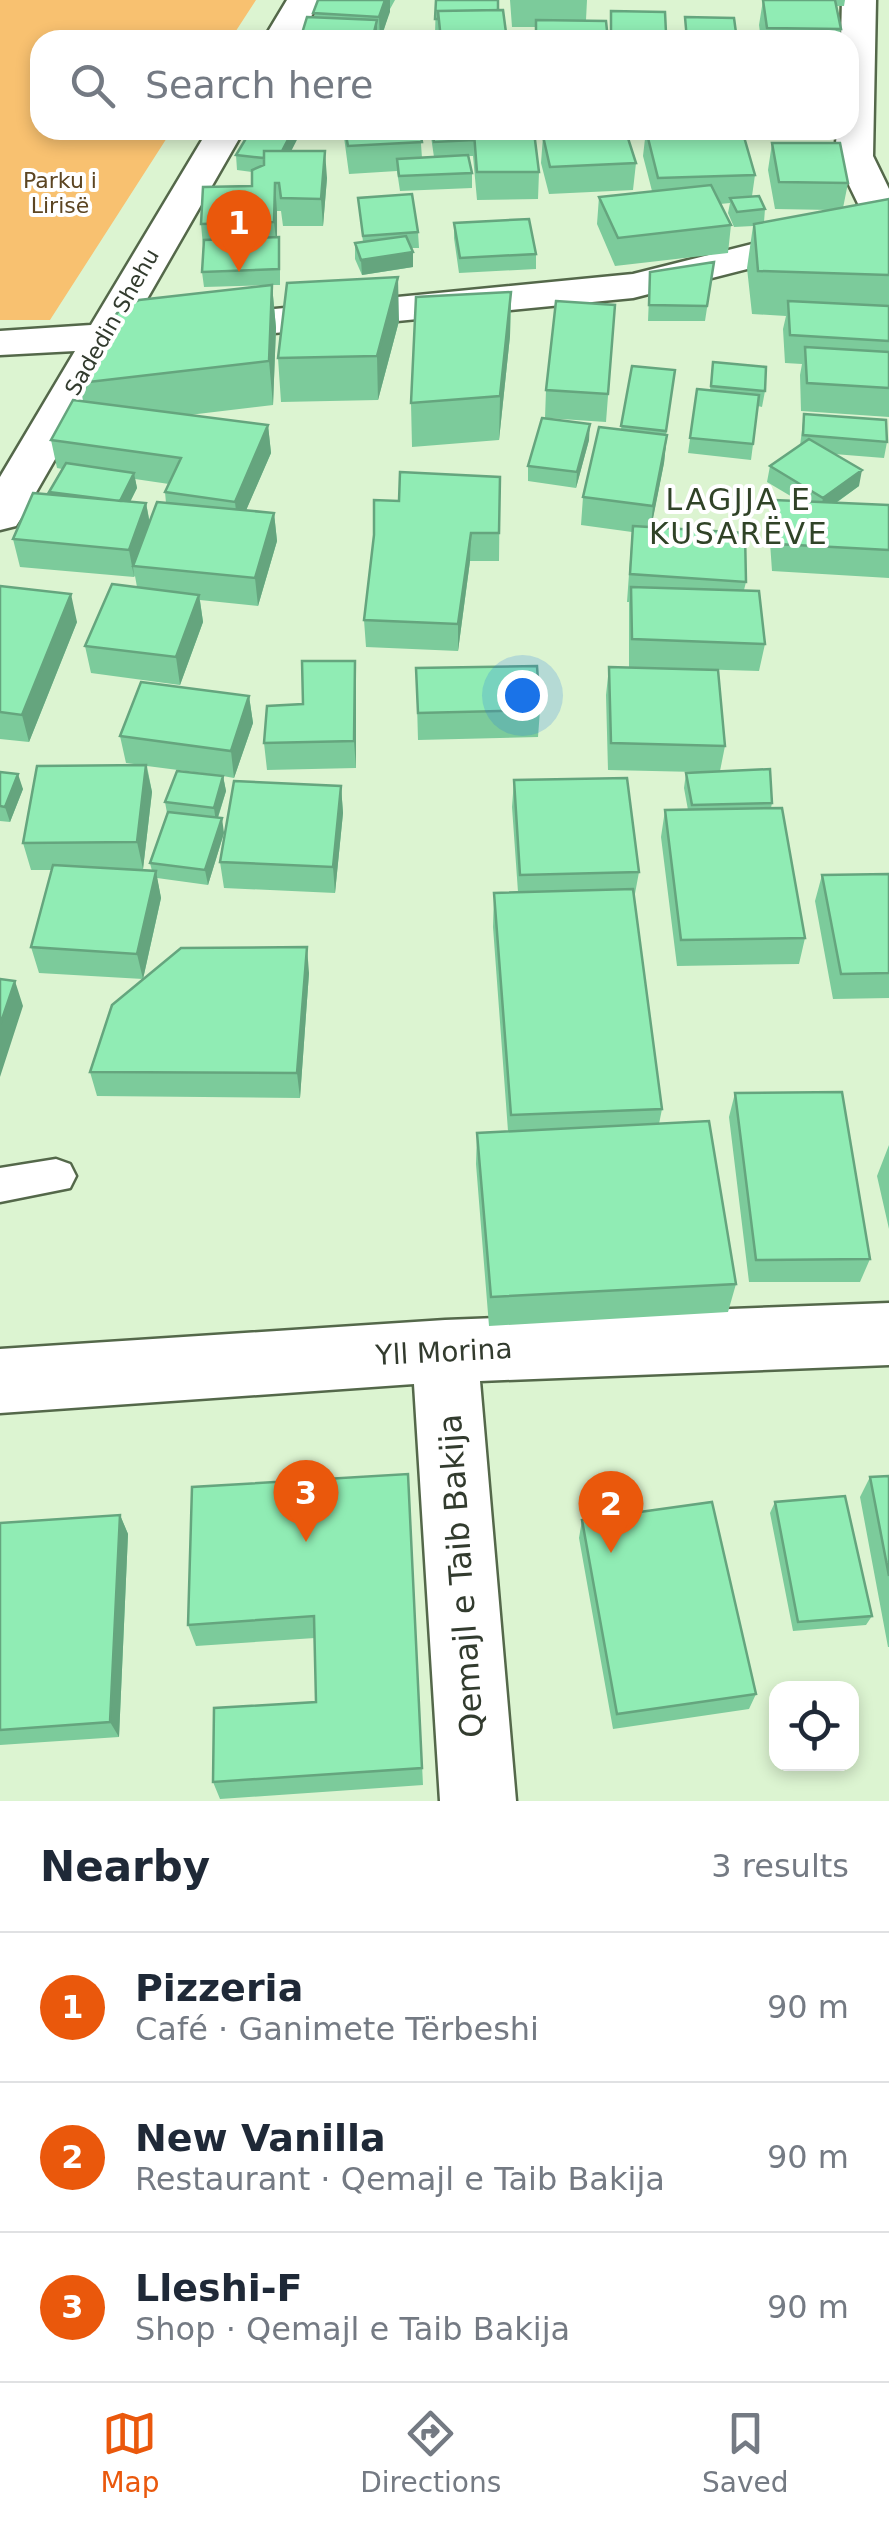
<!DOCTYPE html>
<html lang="en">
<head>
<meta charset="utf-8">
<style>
	:root { --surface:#fff; --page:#f2f2f3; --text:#1f2937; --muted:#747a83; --line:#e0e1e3; --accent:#ea580c }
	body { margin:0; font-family:"DejaVu Sans",sans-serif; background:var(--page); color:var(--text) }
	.controls { position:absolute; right:30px; bottom:30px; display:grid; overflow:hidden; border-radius:20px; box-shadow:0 5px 15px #0003 }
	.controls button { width:90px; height:90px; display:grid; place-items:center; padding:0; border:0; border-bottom:2px solid var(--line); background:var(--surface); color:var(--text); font:50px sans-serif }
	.you { position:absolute; left:522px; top:695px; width:35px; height:35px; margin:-25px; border:8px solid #fff; border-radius:50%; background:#1a73e8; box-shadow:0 0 0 15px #1a73e833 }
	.badge { display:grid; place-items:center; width:65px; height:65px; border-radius:50%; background:var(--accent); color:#fff; font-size:32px; font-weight:700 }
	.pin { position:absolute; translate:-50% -82px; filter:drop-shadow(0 2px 5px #0008) }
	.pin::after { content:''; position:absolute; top:52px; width:35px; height:30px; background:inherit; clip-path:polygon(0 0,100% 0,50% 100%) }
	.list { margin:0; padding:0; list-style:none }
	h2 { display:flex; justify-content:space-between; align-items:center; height:130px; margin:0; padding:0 40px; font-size:42px }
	h2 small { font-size:32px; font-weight:400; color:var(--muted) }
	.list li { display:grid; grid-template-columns:65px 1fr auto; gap:30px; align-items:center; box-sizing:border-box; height:150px; padding:0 40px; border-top:2px solid var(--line) }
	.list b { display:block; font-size:38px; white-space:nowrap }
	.list p { margin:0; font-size:32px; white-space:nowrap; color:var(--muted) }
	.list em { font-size:32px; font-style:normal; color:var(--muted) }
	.icon { flex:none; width:55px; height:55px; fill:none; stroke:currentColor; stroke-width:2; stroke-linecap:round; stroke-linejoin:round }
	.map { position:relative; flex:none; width:889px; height:1801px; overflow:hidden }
	.search { position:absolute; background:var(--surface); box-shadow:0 5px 15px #0003; left:30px; right:30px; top:30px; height:110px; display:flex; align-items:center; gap:25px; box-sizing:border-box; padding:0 35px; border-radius:30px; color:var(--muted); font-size:38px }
	.sheet { height:580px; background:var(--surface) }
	nav { display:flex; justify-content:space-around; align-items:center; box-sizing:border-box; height:140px; border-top:2px solid var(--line); background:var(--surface); font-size:28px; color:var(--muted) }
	nav a { display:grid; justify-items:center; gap:5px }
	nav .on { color:var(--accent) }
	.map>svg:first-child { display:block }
	.green { fill:#f8c170 }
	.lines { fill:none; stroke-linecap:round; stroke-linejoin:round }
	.lane-casing { stroke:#54684a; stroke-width:5 }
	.street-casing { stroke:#54684a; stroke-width:5 }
	.secondary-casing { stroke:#54684a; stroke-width:5 }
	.lane { fill:#fff; fill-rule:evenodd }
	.street { fill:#fff; fill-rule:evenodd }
	.secondary { fill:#fff; fill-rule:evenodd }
	.wall { fill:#7ccb9b; fill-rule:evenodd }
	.shaded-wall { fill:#65a57e }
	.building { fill:#90ecb4; stroke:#65a57e; stroke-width:2.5 }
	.labels { text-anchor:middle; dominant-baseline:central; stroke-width:8; stroke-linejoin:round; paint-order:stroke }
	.far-park-label { font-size:22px; fill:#5c4522; stroke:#fff }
	.far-street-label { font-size:22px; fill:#323b2e; stroke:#fff }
	.street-label { font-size:28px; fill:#323b2e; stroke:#fff }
	.neighbourhood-label { font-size:30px; letter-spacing:2.5px; fill:#304327; stroke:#fff }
	.near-street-label { font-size:32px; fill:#323b2e; stroke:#fff }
</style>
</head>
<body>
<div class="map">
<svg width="889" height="1801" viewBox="0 0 889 1801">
	<rect width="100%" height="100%" fill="#dcf4d1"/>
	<path class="green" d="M 0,0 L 256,0 L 230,40 L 40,40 L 40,130 L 172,130 L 50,320 L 0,320 Z"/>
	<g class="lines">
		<g class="lane-casing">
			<path id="lane" d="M 56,1159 L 70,1164 L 76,1176 L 70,1188 L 0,1202 L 0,1168 Z"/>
		</g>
		<g class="street-casing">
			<path id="street" d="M 842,0 L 876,0 L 873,156 L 889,189 L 889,233 L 633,298 L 202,340 L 187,337 L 181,328 L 187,319 L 202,316 L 633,274 L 864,216 L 835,156 L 837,130 L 849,130 L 849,40 L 841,40 Z
				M 889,1303 L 889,1365 L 480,1381 L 516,1801 L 440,1801 L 414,1384 L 0,1413 L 0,1349 L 445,1320 Z"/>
		</g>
		<g class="secondary-casing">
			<path id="secondary" d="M 287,0 L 321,0 L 297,40 L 263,40 Z
				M 208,130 L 244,130 L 23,515 L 16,526 L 0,530 L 0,477 L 75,351 L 0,355 L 0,331 L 91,325 Z"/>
		</g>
		<use href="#lane" class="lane"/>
		<use href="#street" class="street"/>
		<use href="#secondary" class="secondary"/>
	</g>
	<path class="wall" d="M 318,0 L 395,0 L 390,9 L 381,40 L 300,40 L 314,17 Z
		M 436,0 L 498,10 L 507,40 L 438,40 L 438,34 L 435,34 Z
		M 510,0 L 587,0 L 586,20 L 608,40 L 536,40 L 536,27 L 512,27 Z
		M 763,0 L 845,0 L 844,6 L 836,6 L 841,29 L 839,40 L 761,40 L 759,25 Z
		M 611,11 L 666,33 L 665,40 L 610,40 Z
		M 343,130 L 420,130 L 422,158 L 434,157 L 430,130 L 481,130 L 481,133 L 489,132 L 488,130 L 531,130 L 539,172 L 538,199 L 477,200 L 473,156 L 469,156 L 472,173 L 472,188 L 400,191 L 397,171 L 349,174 Z
		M 539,130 L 606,130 L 606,132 Z
		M 646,130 L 755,175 L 752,196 L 765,209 L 764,222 L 831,210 L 775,209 L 768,170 L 772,143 L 848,183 L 843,208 L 889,199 L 889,417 L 801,411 L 800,375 L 802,364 L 785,363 L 783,329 L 786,316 L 752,314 L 747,268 L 753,226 L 734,227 L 728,213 L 730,203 L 720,204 L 731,225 L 728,253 L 615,266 L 597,224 L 599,197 L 652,191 L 643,156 Z
		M 543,136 L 636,163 L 633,190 L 549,194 L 541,163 Z
		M 291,151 L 327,178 L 323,226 L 283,226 L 281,211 L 277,211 L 277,238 L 280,253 L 280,285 L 272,285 L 276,328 L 273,405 L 189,415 L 268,425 L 271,453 L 246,510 L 274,513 L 277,541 L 258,606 L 200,600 L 203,622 L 180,685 L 91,673 L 85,646 L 137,587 L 135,576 L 134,577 L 20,567 L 13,539 L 50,494 L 49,492 L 62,469 L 57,468 L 51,440 L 83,401 L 80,383 L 269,285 L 204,287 L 202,272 L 203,246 L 201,224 L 252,186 L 252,172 L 237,170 L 236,155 ZM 135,479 L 169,484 L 165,492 L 166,503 L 150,523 L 146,503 L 130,502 L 137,488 Z
		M 358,198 L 418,232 L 419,248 L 411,248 L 413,267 L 362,275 L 355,259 L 355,243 L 363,242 Z
		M 454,223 L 536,254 L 536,269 L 459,273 L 454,238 Z
		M 714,262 L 705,321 L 648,321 L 650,272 Z
		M 511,292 L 510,336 L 499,440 L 412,447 L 411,403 Z
		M 615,305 L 606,422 L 546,418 L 589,440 L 576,488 L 528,481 L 528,466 L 545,418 L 546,390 Z
		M 399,321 L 378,400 L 281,402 L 278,358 Z
		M 713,362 L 765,391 L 762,407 L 758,406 L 751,460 L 688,453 L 697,389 L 710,390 Z
		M 632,366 L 675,370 L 666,435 L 667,435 L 664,463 L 651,527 L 746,582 L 744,590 L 765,644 L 759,671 L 629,667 L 629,602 L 627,602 L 632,532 L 581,525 L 583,497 L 621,429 Z
		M 804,414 L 887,442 L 884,458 L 834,454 L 859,486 L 836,503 L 889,505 L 889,578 L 772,571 L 769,528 L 774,500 L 799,501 L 767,482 L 770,466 L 800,446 Z
		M 500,477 L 499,561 L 470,561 L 458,651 L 366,647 L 364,620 L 399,501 Z
		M 0,586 L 77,622 L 29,742 L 0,739 Z
		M 355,661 L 356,768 L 267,770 L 264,743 L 303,704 Z
		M 609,667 L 725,746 L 720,771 L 772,803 L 771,808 L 805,938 L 799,964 L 677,966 L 661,837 L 665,810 L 688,810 L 684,788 L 686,773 L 697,772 L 608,770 L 606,695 Z
		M 416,668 L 540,710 L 538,737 L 418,740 Z
		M 249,696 L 253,723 L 234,778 L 223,776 L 226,791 L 218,818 L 224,833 L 208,885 L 157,878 L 161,898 L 143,979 L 309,973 L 300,1098 L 97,1096 L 90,1072 L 143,979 L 39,973 L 31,947 L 52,870 L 31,870 L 23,843 L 142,765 L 126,763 L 120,736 ZM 147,766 L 217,775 L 165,802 L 167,813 L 150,863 L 152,871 L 122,869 L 143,869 L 152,792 Z
		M 0,772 L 23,789 L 10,822 L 0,821 Z
		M 514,780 L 639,872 L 634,899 L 662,1109 L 659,1124 L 736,1284 L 728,1312 L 489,1326 L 476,1164 L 477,1133 L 508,1131 L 493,927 L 494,893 L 518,892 L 512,807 Z
		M 341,786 L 343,813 L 335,893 L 224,888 L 220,862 Z
		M 889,874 L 889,998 L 833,999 L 815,901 L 822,875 Z
		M 735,1093 L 870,1259 L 860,1282 L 749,1282 L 729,1117 Z
		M 889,1145 L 889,1229 L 877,1176 Z
		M 408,1474 L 423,1785 L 220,1799 L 213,1782 L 316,1702 L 315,1638 L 196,1646 L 188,1625 Z
		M 889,1476 L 889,1647 L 888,1647 L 860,1497 L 870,1477 Z
		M 775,1502 L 872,1616 L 866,1625 L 793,1631 L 770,1513 Z
		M 120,1515 L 128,1534 L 119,1737 L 0,1745 L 0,1523 Z
		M 582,1520 L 756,1694 L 749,1709 L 613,1729 L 579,1538 Z"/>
	<path class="shaded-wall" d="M 385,0 L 390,0 L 390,12 L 380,40 L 379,17 Z
		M 377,20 L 377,40 L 372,40 Z
		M 293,130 L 302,130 L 279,175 L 277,160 Z
		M 325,151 L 327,178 L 323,226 L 321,199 Z
		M 275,183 L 277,211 L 277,249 L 274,222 Z
		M 413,252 L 413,267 L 362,275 L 361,260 Z
		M 398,277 L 399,321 L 378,400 L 377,356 Z
		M 272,285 L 276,328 L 273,405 L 269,361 Z
		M 511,292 L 510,336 L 499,440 L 500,396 Z
		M 590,424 L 589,440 L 576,488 L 577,472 Z
		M 268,425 L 271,453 L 238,529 L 235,502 Z
		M 667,435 L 664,463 L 650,534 L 653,506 Z
		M 862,470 L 859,486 L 820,514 L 823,498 Z
		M 134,473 L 137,488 L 122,518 L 119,502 Z
		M 146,503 L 151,531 L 133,566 L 134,577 L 129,550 Z
		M 274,513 L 277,541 L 258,606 L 255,578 Z
		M 471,533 L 470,561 L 458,651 L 458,624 Z
		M 71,594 L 77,622 L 29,742 L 22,715 Z
		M 199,595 L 203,622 L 180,685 L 176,657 Z
		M 355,661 L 356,688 L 356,768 L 354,741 Z
		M 249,696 L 253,723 L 234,778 L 231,751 Z
		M 146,765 L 152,792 L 143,869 L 137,842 Z
		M 18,774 L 23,789 L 10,822 L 5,807 Z
		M 223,776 L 226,791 L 216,823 L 214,808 Z
		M 341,786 L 343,813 L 335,893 L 333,867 Z
		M 222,818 L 224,833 L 208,885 L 205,870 Z
		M 156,871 L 161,898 L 143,979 L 137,954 Z
		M 307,947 L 309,973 L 300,1098 L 297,1073 Z
		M 15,981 L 23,1006 L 0,1077 L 0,1025 Z
		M 120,1515 L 128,1534 L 119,1737 L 110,1722 Z"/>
	<path class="building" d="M 318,0 L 385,0 L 379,17 L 313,13 Z
		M 436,0 L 498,0 L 498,10 L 438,11 L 438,19 L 435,19 Z
		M 763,0 L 835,0 L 841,29 L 767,28 Z
		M 503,10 L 507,40 L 441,40 L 438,11 Z
		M 611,11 L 665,12 L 666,33 L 611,31 Z
		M 307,17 L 377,20 L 372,40 L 300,40 Z
		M 685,17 L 734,18 L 737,40 L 687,40 Z
		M 536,20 L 606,21 L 608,40 L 536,40 Z
		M 251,130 L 293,130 L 282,151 L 264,151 L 264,158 L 236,155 Z
		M 345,130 L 420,130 L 422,142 L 348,146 Z
		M 432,130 L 481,130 L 481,133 L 474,133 L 473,140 L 434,142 Z
		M 490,130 L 531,130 L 531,132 L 491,132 Z
		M 646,130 L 742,130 L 755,175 L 658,178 Z
		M 534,132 L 539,172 L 477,172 L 474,133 Z
		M 626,132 L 636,163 L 550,167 L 543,136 Z
		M 772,143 L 840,143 L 848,183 L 779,182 Z
		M 264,151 L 325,151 L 321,199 L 281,198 L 279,183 L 275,183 L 274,222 L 201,224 L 203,187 L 252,186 L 252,170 L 264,165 Z
		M 468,155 L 472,173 L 399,176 L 397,159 Z
		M 711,185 L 731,225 L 618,238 L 599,197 Z
		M 412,194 L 418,232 L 363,236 L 358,198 Z
		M 759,196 L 765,209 L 737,212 L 730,198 Z
		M 889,199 L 889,275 L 758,271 L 754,224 Z
		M 529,219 L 536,254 L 460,258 L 454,223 Z
		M 406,236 L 413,252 L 361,260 L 355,243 Z
		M 279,237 L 279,269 L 202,272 L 204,240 Z
		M 714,262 L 707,306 L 649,305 L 650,272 Z
		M 398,277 L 377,356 L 278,358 L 287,283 Z
		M 272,285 L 269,361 L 80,383 L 106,328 L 121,308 L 139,300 Z
		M 511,292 L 500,396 L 411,403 L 416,297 Z
		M 556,301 L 615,305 L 608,394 L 546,390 Z
		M 788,301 L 889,306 L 889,341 L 790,335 Z
		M 805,347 L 889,352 L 889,388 L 807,383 Z
		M 713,362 L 766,367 L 765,391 L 711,386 Z
		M 632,366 L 675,370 L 666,431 L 621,426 Z
		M 697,389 L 759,395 L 753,444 L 690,438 Z
		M 73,400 L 268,425 L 235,502 L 165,492 L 181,458 L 51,440 Z
		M 804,414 L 886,420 L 887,442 L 803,435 Z
		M 542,418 L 590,424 L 577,472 L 528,466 Z
		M 599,427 L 667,435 L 653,506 L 583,497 Z
		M 809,439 L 862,470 L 823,498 L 770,466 Z
		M 66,463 L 134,473 L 120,501 L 49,492 Z
		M 400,472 L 500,477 L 499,533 L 471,533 L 458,624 L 364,620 L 374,535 L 374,500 L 399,501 Z
		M 33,493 L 146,503 L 129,550 L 13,539 Z
		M 774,500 L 889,505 L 889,550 L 777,544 Z
		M 157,502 L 274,513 L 255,578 L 133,566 Z
		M 633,526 L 745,533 L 746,582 L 630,574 Z
		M 112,584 L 199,595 L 176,657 L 85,646 Z
		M 0,586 L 71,594 L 22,715 L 0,712 Z
		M 631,587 L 759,591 L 765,644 L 632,639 Z
		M 302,661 L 355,661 L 354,741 L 264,743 L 267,706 L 303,704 Z
		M 537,666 L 540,710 L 418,713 L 416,668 Z
		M 609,667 L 718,670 L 725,746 L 611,743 Z
		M 141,682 L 249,696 L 231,751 L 120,736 Z
		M 146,765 L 137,842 L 23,843 L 37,766 Z
		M 770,769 L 772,803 L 692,805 L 686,773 Z
		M 177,771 L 223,776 L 214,808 L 165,802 Z
		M 0,772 L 18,774 L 5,807 L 0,806 Z
		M 627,778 L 639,872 L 520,875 L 514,780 Z
		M 234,781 L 341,786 L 333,867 L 220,862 Z
		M 782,808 L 805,938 L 681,940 L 665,810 Z
		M 168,812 L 222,818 L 205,870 L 150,863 Z
		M 53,865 L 156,871 L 137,954 L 31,947 Z
		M 889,874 L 889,973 L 841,974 L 822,875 Z
		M 633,889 L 662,1109 L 511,1115 L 494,893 Z
		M 307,947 L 297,1073 L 90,1072 L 112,1005 L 181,948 Z
		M 0,979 L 15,981 L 0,1025 Z
		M 842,1092 L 870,1259 L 756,1260 L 735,1093 Z
		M 709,1121 L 736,1284 L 491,1297 L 477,1133 Z
		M 408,1474 L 422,1768 L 213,1782 L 214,1708 L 316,1702 L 314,1616 L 188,1625 L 192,1487 Z
		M 889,1476 L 889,1576 L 870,1477 Z
		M 845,1496 L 872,1616 L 798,1622 L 775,1502 Z
		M 712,1502 L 756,1694 L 617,1714 L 582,1520 Z
		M 120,1515 L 110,1722 L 0,1730 L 0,1523 Z"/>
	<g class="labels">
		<g class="far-park-label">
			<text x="60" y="180">Parku i<tspan x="60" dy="25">Lirisë</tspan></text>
		</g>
		<g class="far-street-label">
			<text transform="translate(112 322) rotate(-60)">Sadedin Shehu</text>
		</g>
		<g class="street-label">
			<text transform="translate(444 1352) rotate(-3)">Yll Morina</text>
		</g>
		<g class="neighbourhood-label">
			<text x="739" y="499">LAGJJA E<tspan x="739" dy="34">KUSARËVE</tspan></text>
		</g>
		<g class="near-street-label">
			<text transform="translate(461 1576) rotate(-94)">Qemajl e Taib Bakija</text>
		</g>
	</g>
</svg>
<div class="controls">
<button><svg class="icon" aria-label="locate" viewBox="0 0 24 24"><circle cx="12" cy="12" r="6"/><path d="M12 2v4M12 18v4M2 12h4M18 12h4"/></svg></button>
</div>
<div class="you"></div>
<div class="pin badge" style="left:239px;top:272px">1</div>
<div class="pin badge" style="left:611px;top:1553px">2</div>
<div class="pin badge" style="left:306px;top:1542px">3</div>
<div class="search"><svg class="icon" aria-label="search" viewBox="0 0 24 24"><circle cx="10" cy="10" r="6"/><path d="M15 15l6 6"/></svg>Search here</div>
</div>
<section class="sheet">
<h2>Nearby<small>3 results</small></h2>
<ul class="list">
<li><span class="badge">1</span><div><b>Pizzeria</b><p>Café · Ganimete Tërbeshi</p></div><em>90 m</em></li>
<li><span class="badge">2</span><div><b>New Vanilla</b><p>Restaurant · Qemajl e Taib Bakija</p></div><em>90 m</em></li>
<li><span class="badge">3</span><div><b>Lleshi-F</b><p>Shop · Qemajl e Taib Bakija</p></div><em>90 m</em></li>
</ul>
</section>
<nav>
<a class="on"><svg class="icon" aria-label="map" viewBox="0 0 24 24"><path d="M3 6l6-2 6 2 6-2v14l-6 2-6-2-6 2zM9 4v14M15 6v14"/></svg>Map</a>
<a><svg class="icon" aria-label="directions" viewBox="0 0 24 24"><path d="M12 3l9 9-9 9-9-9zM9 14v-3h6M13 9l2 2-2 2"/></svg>Directions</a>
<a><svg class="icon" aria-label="saved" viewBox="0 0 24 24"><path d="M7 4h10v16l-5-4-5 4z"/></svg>Saved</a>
</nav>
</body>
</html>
